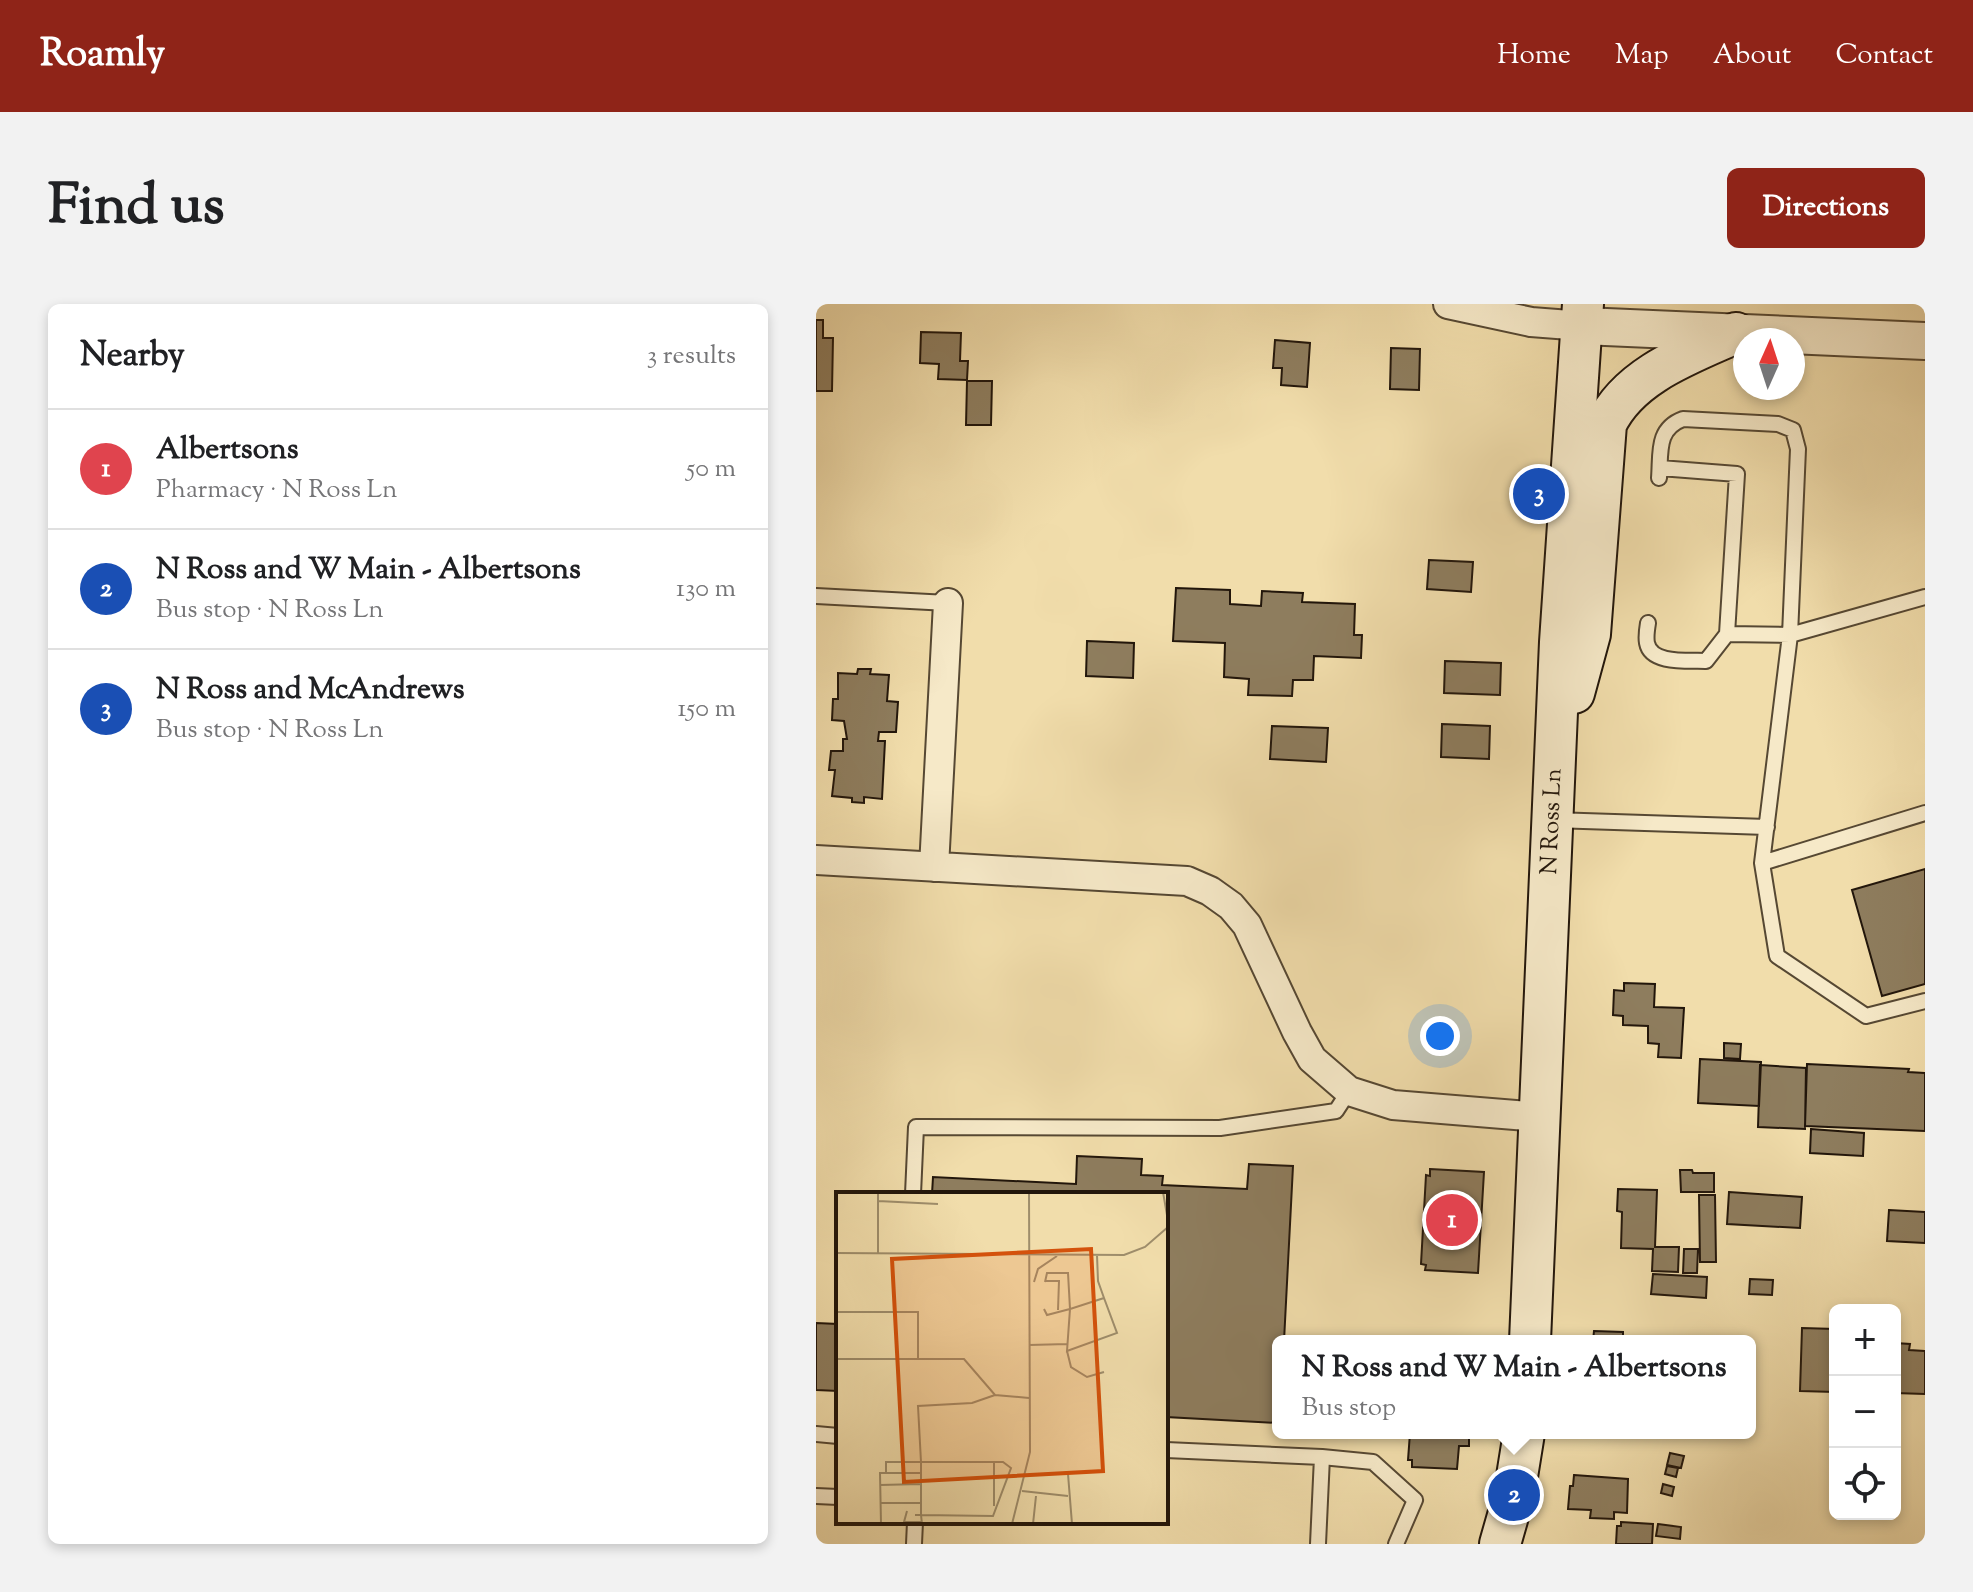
<!DOCTYPE html>
<html lang="en">
<head>
<meta charset="utf-8">
<style>
	:root { --surface:#fff; --page:#f2f2f2; --text:#202124; --muted:#757577; --line:#e0e0e0; --accent:#8f2418 }
	body { margin:0; font-family:"Sorts Mill Goudy",serif; background:var(--page); color:var(--text) }
	.controls { position:absolute; right:24px; bottom:24px; display:grid; overflow:hidden; border-radius:12px; box-shadow:0 4px 12px #0003 }
	.controls button { width:72px; height:72px; display:grid; place-items:center; padding:0; border:0; border-bottom:2px solid var(--line); background:var(--surface); color:var(--text); font:40px sans-serif }
	.compass { position:absolute; left:917px; top:24px; width:72px; height:72px; border-radius:50%; background:var(--surface); box-shadow:0 4px 12px #0003; rotate:3deg }
	.you { position:absolute; left:624px; top:732px; width:28px; height:28px; margin:-20px; border:6px solid #fff; border-radius:50%; background:#1a73e8; box-shadow:0 0 0 12px #1a73e833 }
	.badge { display:grid; place-items:center; width:52px; height:52px; border-radius:50%; background:var(--accent); color:#fff; font-size:26px; font-weight:700 }
	.pin { position:absolute; translate:-50% -50%; border:4px solid #fff; box-shadow:0 2px 8px #0006 }
	.popup { position:absolute; left:456px; top:1031px; width:484px; height:104px; box-sizing:border-box; display:grid; place-content:center; border-radius:12px; background:var(--surface); filter:drop-shadow(0 2px 6px #0005); font-size:26px; white-space:nowrap; color:var(--muted) }
	.popup b { font-size:30px; color:var(--text) }
	.popup::after { content:''; position:absolute; left:50%; top:100%; margin-left:-16px; border:16px solid transparent; border-top-color:var(--surface) }
	.list { margin:0; padding:0; list-style:none }
	h2 { display:flex; justify-content:space-between; align-items:center; height:104px; margin:0; padding:0 32px; font-size:34px }
	h2 small { font-size:26px; font-weight:400; color:var(--muted) }
	.list li { display:grid; grid-template-columns:52px 1fr auto; gap:24px; align-items:center; box-sizing:border-box; height:120px; padding:0 32px; border-top:2px solid var(--line) }
	.list b { display:block; font-size:30px; white-space:nowrap }
	.list p { margin:0; font-size:26px; white-space:nowrap; color:var(--muted) }
	.list em { font-size:26px; font-style:normal; color:var(--muted) }
	.icon { flex:none; width:44px; height:44px; fill:none; stroke:currentColor; stroke-width:2; stroke-linecap:round; stroke-linejoin:round }
	.map { position:relative; flex:none; width:1109px; height:1240px; overflow:hidden; border-radius:12px }
	header { display:flex; align-items:center; gap:48px; box-sizing:border-box; height:112px; padding:0 40px; background:var(--accent); color:#fff }
	header strong { font-size:38px }
	nav { display:flex; gap:44px; margin-inline-start:auto; font-size:28px }
	.intro { display:flex; align-items:center; justify-content:space-between; box-sizing:border-box; height:192px; padding:0 48px }
	h1 { margin:0; font-size:56px }
	.button { padding:20px 36px; border-radius:12px; background:var(--accent); color:#fff; font-size:28px; font-weight:700 }
	main { display:flex; gap:48px; padding:0 48px }
	aside { flex:1; background:var(--surface); border-radius:12px; box-shadow:0 4px 12px #0003 }
	.map>svg:first-child { display:block }
	.building { fill:#8e7d5e; stroke:#22160b; stroke-width:2 }
	.lines { fill:none; stroke-linecap:round; stroke-linejoin:round }
	.service-casing { stroke:#564833; stroke-width:18 }
	.minor-casing { stroke:#564833; stroke-width:32 }
	.tertiary-casing { stroke:#564833; stroke-width:40 }
	.secondary-casing { stroke:#22160b; stroke-width:44 }
	.service { stroke:#f6e9c8; stroke-width:14 }
	.minor { stroke:#f6e9c8; stroke-width:28 }
	.tertiary { stroke:#f6e9c8; stroke-width:36 }
	.secondary { stroke:#f6e9c8; stroke-width:40 }
	.labels { text-anchor:middle; dominant-baseline:central; stroke-width:6; stroke-linejoin:round; paint-order:stroke }
	.street-label { font-size:24px; fill:#22160b; stroke:#f6e9c8 }
	.inset-road { fill:none; stroke:#9e8d6b; stroke-width:2 }
	.view { fill:#d4520c; fill-opacity:0.15; stroke:#d4520c; stroke-width:4 }
	.inset-edge { fill:none; stroke:#22160b; stroke-width:4 }
</style>
</head>
<body>
<header>
<strong>Roamly</strong>
<nav><a>Home</a><a>Map</a><a>About</a><a>Contact</a></nav>
</header>
<div class="intro"><h1>Find us</h1><a class="button">Directions</a></div>
<main>
<aside>
<h2>Nearby<small>3 results</small></h2>
<ul class="list">
<li><span class="badge" style="background:#e0444e">1</span><div><b>Albertsons</b><p>Pharmacy · N Ross Ln</p></div><em>50 m</em></li>
<li><span class="badge" style="background:#1a4fb4">2</span><div><b>N Ross and W Main - Albertsons</b><p>Bus stop · N Ross Ln</p></div><em>130 m</em></li>
<li><span class="badge" style="background:#1a4fb4">3</span><div><b>N Ross and McAndrews</b><p>Bus stop · N Ross Ln</p></div><em>150 m</em></li>
</ul>
</aside>
<div class="map">
<svg width="1109" height="1240" viewBox="0 0 1109 1240">
	<rect width="100%" height="100%" fill="#f1ddab"/>
	<filter id="stains"><feTurbulence type="fractalNoise" baseFrequency=".0025" numOctaves="4"/><feColorMatrix values="0 0 0 0 .2 0 0 0 0 .09 0 0 0 0 .02 0 0 0 .5 -.17"/></filter>
	<radialGradient id="worn" r=".72"><stop offset=".6" stop-color="#630" stop-opacity="0"/><stop offset="1" stop-color="#630" stop-opacity=".3"/></radialGradient>
	<path class="building" d="M 0,16 L 7,16 L 7,34 L 17,34 L 16,87 L 0,87 Z
		M 105,28 L 145,29 L 144,57 L 152,57 L 151,76 L 122,75 L 123,60 L 104,59 Z
		M 459,36 L 494,39 L 491,83 L 465,81 L 466,64 L 457,64 Z
		M 575,44 L 604,45 L 603,86 L 574,85 Z
		M 151,77 L 176,77 L 175,121 L 150,121 Z
		M 613,256 L 657,258 L 655,288 L 611,285 Z
		M 360,284 L 414,286 L 414,300 L 445,302 L 446,287 L 487,289 L 486,298 L 539,300 L 538,331 L 546,331 L 545,354 L 498,352 L 497,376 L 477,376 L 476,392 L 432,391 L 433,375 L 408,373 L 409,339 L 357,337 Z
		M 271,337 L 318,339 L 317,374 L 270,372 Z
		M 629,357 L 685,359 L 684,391 L 628,389 Z
		M 42,365 L 55,365 L 54,370 L 73,371 L 71,397 L 82,398 L 80,428 L 63,428 L 62,437 L 69,437 L 66,495 L 48,493 L 48,499 L 36,498 L 36,494 L 16,492 L 19,466 L 13,466 L 15,447 L 27,447 L 27,435 L 31,435 L 28,417 L 16,416 L 17,395 L 22,395 L 22,369 L 41,370 Z
		M 626,420 L 674,422 L 673,455 L 625,453 Z
		M 456,422 L 512,424 L 510,458 L 454,455 Z
		M 1109,565 L 1109,680 L 1066,692 L 1036,586 Z
		M 808,679 L 839,680 L 838,703 L 868,704 L 865,754 L 842,753 L 843,740 L 832,739 L 832,722 L 807,721 L 807,712 L 797,711 L 798,686 L 808,687 Z
		M 908,739 L 925,740 L 924,755 L 908,754 Z
		M 884,755 L 945,758 L 943,802 L 882,799 Z
		M 991,760 L 1093,765 L 1092,768 L 1109,769 L 1109,827 L 989,822 Z
		M 944,761 L 990,764 L 989,825 L 942,823 Z
		M 995,825 L 1048,829 L 1047,852 L 994,849 Z
		M 261,852 L 326,855 L 325,871 L 347,872 L 346,881 L 431,885 L 433,860 L 477,862 L 468,1037 L 462,1037 L 462,1119 L 350,1113 L 350,890 L 116,890 L 117,873 L 260,880 Z
		M 614,865 L 668,868 L 662,969 L 609,966 L 610,961 L 605,960 L 610,871 L 614,872 Z
		M 864,866 L 876,866 L 877,869 L 898,869 L 898,888 L 865,888 Z
		M 802,885 L 841,886 L 839,943 L 863,943 L 862,968 L 836,967 L 837,945 L 805,944 L 806,908 L 801,907 Z
		M 913,888 L 986,893 L 984,924 L 911,920 Z
		M 883,891 L 899,891 L 900,958 L 884,958 Z
		M 1073,906 L 1109,908 L 1109,939 L 1071,937 Z
		M 868,945 L 882,945 L 881,969 L 867,969 Z
		M 837,970 L 891,973 L 890,994 L 835,990 Z
		M 934,975 L 957,976 L 956,991 L 933,990 Z
		M 0,1019 L 22,1020 L 22,1087 L 0,1086 Z
		M 986,1024 L 1019,1025 L 1019,1088 L 984,1087 Z
		M 778,1027 L 807,1028 L 807,1037 L 777,1037 Z
		M 1079,1039 L 1094,1040 L 1093,1046 L 1109,1047 L 1109,1090 L 1079,1089 Z
		M 594,1129 L 653,1129 L 653,1142 L 643,1142 L 641,1165 L 596,1163 L 596,1156 L 592,1156 Z
		M 854,1149 L 868,1152 L 865,1164 L 851,1161 Z
		M 851,1162 L 862,1164 L 860,1173 L 849,1170 Z
		M 758,1171 L 812,1175 L 811,1209 L 798,1208 L 798,1215 L 774,1214 L 775,1206 L 752,1205 L 754,1182 L 757,1182 Z
		M 847,1180 L 858,1183 L 856,1192 L 845,1189 Z
		M 805,1218 L 837,1220 L 836,1240 L 800,1240 L 801,1222 L 805,1222 Z
		M 842,1220 L 865,1223 L 864,1235 L 840,1232 Z"/>
	<g class="lines">
		<g class="service-casing">
			<path id="service" d="M 843,174 C 845,149 840,125 867,115 L 962,120 L 977,126 L 982,145 L 974,331 L 911,330
				M 0,292 L 132,299
				M 1109,293 L 974,331 L 946,559 L 1109,509
				M 832,319 C 831,325 830,334 831,339 C 835,361 874,356 890,357 L 911,330 L 921,170 L 844,164
				M 737,516 L 951,523
				M 946,559 L 961,652 L 1050,712 L 1109,697
				M 97,890 L 100,823 L 404,824 L 520,807 L 533,787
				M 0,1130 L 22,1132
				M 350,1146 L 506,1153 L 557,1158 L 599,1196 L 580,1240
				M 0,1192 L 22,1193
				M 98,1240 L 99,1218
				M 502,1240 L 506,1153"/>
		</g>
		<g class="minor-casing">
			<path id="minor" d="M 632,0 L 715,18 L 767,22
				M 0,556 L 371,577 L 394,587 L 415,602 L 431,621 L 481,728 L 496,755 L 533,787 L 577,801 L 724,813
				M 118,563 L 132,299"/>
		</g>
		<g class="tertiary-casing">
			<path id="tertiary" d="M 767,22 L 1109,37"/>
		</g>
		<g class="secondary-casing">
			<g id="secondary">
				<path d="M 758,389 L 774,330 L 790,120 C 813,71 873,50 920,29"/>
				<path id="s1" d="M 714,1037 L 744,338 L 767,0"/>
				<path d="M 684,1240 L 698,1191 L 708,1129"/>
			</g>
		</g>
		<use href="#service" class="service"/>
		<use href="#minor" class="minor"/>
		<use href="#tertiary" class="tertiary"/>
		<use href="#secondary" class="secondary"/>
	</g>
	<g class="labels">
		<g class="street-label">
			<text stroke="none"><textPath href="#s1" startOffset="520">N Ross Ln</textPath></text>
		</g>
	</g>
	<g transform="translate(20 888)">
		<rect width="332" height="332" fill="#f1ddab"/>
		<path class="inset-road" d="M 42,0 L 42,61M 327,0 L 332,29M 42,9 L 102,12M 0,61 L 288,63 L 309,55 L 332,35M 261,63 L 262,89 L 268,106 L 281,141 L 231,159 L 234,117 L 268,106M 209,89 L 223,89 L 222,118M 198,90 L 202,77 L 221,64M 208,117 L 211,123 L 234,117 L 232,81 L 211,81 L 209,90M 0,120 L 82,120 L 82,167M 193,153 L 232,152M 231,159 L 235,175 L 251,185 L 268,180M 0,167 L 128,167 L 159,203 L 193,206M 158,269 L 158,314M 50,281 L 50,270 L 85,270 L 82,214 L 136,211 L 159,203M 232,282 L 236,332M 44,293 L 85,292M 186,299 L 232,304M 44,311 L 85,311M 71,319 L 68,330 L 86,330M 79,323 L 85,323 L 157,324 L 175,276 L 167,270 L 85,270 L 85,323 L 86,332M 45,332 L 44,281 L 85,281M 176,332 L 194,260 L 193,0M 197,332 L 200,304"/>
		<path class="view" d="M 255,57 L 267,279 L 68,290 L 56,67 Z"/>
		<rect width="332" height="332" class="inset-edge"/>
	</g>
	<rect width="100%" height="100%" filter="url(#stains)"/>
	<rect width="100%" height="100%" fill="url(#worn)"/>
</svg>
<div class="controls">
<button>+</button>
<button>−</button>
<button><svg class="icon" aria-label="locate" viewBox="0 0 24 24"><circle cx="12" cy="12" r="6"/><path d="M12 2v4M12 18v4M2 12h4M18 12h4"/></svg></button>
</div>
<svg class="compass" viewBox="-18 -18 36 36"><path d="M0-13l5 13h-10z" fill="#e53935"/><path d="M0 13l5-13h-10z" fill="#757577"/></svg>
<div class="you"></div>
<div class="pin badge" style="left:636px;top:916px;background:#e0444e">1</div>
<div class="pin badge" style="left:698px;top:1191px;background:#1a4fb4">2</div>
<div class="popup"><b>N Ross and W Main - Albertsons</b>Bus stop</div>
<div class="pin badge" style="left:723px;top:190px;background:#1a4fb4">3</div>
</div>
</main>
</body>
</html>
